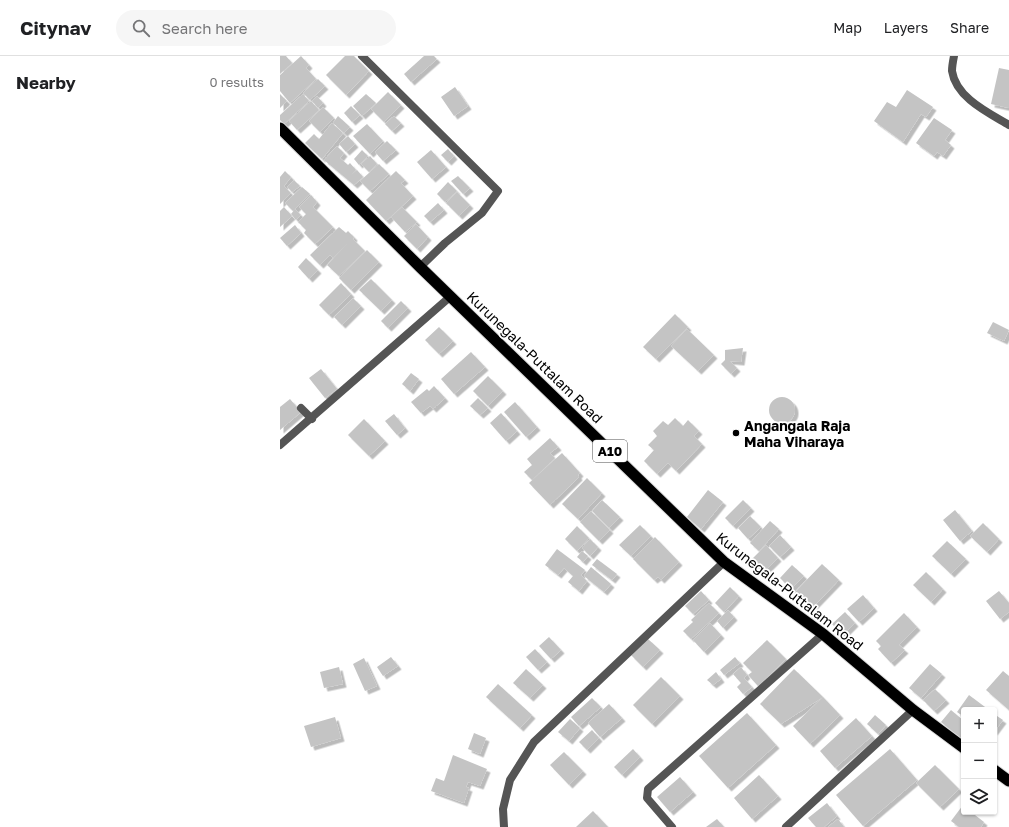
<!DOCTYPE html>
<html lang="en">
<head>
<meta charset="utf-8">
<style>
	:root { --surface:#fff; --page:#f6f6f6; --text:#202124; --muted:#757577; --line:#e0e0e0 }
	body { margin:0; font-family:"Golos Text",sans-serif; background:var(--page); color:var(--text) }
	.controls { position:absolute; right:12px; bottom:12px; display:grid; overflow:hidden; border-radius:4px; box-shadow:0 1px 3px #0004 }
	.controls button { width:36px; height:36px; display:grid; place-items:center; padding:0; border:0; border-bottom:1px solid var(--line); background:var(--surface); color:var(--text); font:20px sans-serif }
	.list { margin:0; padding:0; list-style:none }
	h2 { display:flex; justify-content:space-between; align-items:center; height:52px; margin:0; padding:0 16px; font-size:17px }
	h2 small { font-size:13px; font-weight:400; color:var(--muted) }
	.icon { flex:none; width:22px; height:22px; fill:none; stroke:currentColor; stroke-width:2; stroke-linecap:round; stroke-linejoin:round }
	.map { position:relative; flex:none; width:729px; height:771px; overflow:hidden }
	header { display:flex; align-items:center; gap:24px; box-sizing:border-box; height:56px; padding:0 20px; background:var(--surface); border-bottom:1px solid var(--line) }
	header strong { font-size:19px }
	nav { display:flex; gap:22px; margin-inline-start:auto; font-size:14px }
	.search { width:280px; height:36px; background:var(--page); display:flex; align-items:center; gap:10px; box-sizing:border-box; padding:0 14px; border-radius:22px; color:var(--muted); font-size:15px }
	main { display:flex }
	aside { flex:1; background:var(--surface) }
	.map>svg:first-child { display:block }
	.building { fill:#c4c4c4; filter:url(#shadow) }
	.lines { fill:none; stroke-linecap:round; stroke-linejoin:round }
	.trunk-casing { stroke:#dbdbdb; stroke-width:13 }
	.service { stroke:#555; stroke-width:8 }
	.minor { stroke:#555; stroke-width:8 }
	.trunk { stroke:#000; stroke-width:11 }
	.poi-dot { fill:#000; stroke:#fff; stroke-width:1.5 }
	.labels { text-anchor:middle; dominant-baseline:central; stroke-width:3.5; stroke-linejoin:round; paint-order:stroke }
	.shield { fill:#fff; stroke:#4c4c4c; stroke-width:1 }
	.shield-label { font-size:13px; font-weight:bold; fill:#000 }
	.street-label { font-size:14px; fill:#000; stroke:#fff }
	.poi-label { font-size:14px; font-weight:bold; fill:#000; stroke:#fff; text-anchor:start }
</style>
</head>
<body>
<header>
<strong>Citynav</strong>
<div class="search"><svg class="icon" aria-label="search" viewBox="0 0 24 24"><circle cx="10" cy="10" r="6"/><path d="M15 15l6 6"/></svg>Search here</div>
<nav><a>Map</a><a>Layers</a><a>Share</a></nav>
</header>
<main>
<aside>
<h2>Nearby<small>0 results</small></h2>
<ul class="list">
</ul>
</aside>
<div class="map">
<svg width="729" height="771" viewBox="0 0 729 771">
	<defs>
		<filter id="shadow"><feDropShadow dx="3.5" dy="3.5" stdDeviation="0" flood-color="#0004"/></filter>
	</defs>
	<rect width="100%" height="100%" fill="#fff"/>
	<path class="building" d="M 0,0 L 6,0 L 12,7 L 0,18 Z
		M 21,0 L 29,9 L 26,12 L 36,23 L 10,47 L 0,35 L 0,19 Z
		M 65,0 L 74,0 L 89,15 L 66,39 L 46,19 Z
		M 144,0 L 154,0 L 157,3 L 131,26 L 124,18 Z
		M 719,12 L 729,14 L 729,52 L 711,48 Z
		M 38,23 L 45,30 L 30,44 L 23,37 Z
		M 175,31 L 188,50 L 174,60 L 161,41 Z
		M 627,34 L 653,51 L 646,61 L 641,58 L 623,86 L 594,65 L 607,46 L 616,51 Z
		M 108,36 L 121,49 L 104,66 L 91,53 Z
		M 0,38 L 7,45 L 0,52 Z
		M 23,38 L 29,45 L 4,68 L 0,64 L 0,59 Z
		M 86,38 L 96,47 L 82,60 L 73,50 Z
		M 37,40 L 43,47 L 38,52 L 32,45 Z
		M 31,45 L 39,54 L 17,74 L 9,65 Z
		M 71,50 L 80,59 L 72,66 L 64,57 Z
		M 43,51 L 54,62 L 40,76 L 29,65 Z
		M 58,60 L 70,71 L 64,77 L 53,67 Z
		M 114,60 L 121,67 L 112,75 L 105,68 Z
		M 654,62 L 672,74 L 665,84 L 671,89 L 663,100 L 657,96 L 654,100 L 636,87 Z
		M 52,67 L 63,77 L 42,103 L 25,87 L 34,78 L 39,83 Z
		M 87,68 L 103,85 L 90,98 L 73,80 Z
		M 68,80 L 75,88 L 66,96 L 59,88 Z
		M 107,85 L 116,94 L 103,105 L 95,96 Z
		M 57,90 L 64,97 L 60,102 L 68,109 L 62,115 L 70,107 L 76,114 L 71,119 L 77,114 L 83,121 L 74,129 L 44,104 Z
		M 168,93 L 174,100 L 168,106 L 161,99 Z
		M 82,94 L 88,100 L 79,109 L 74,103 Z
		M 151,94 L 166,111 L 152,123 L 137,106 Z
		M 90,100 L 97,108 L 89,116 L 81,108 Z
		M 99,108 L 109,118 L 90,135 L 80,125 Z
		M 5,115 L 11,121 L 4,130 L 11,137 L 0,148 L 0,121 Z
		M 116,115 L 125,124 L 121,127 L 133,140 L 106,165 L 86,144 Z
		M 178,120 L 190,132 L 183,138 L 171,125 Z
		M 14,124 L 20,130 L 12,136 L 7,131 Z
		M 168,126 L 177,135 L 165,146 L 157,138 Z
		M 22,131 L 30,138 L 13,155 L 5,147 Z
		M 177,136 L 190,149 L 179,160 L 166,147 Z
		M 31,139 L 37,146 L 33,151 L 53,171 L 35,188 L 24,177 L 26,174 L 18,166 L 26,158 L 19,151 Z
		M 158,147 L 164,154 L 150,166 L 144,160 Z
		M 4,151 L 12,160 L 0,171 L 0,155 Z
		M 122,151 L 137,166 L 125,176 L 111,161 Z
		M 15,153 L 21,159 L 16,164 L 11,158 Z
		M 136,168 L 148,181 L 137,193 L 124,180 Z
		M 15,169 L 21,177 L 7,190 L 0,182 Z
		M 59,171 L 66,177 L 68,175 L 74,181 L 73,183 L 85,195 L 59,220 L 47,209 L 69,186 L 53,202 L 50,199 L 40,209 L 30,199 Z
		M 87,194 L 99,206 L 71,234 L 59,222 Z
		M 26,202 L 38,214 L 29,223 L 18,211 Z
		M 91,223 L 112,244 L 101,255 L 79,234 Z
		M 61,227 L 71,238 L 49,259 L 39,249 Z
		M 73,242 L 81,250 L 62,269 L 54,261 Z
		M 121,245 L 128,252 L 108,272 L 101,265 Z
		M 395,258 L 408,271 L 376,303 L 363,291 Z
		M 713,266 L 729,274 L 724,285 L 707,277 Z
		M 159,271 L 173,285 L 159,298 L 145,284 Z
		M 407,273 L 434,299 L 418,315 L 391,290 Z
		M 463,292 L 461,306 L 450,305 L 457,312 L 451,318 L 441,308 L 445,304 L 445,294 Z
		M 191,296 L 205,311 L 174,338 L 161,323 Z
		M 41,313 L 57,333 L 45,342 L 29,322 Z
		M 131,317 L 139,323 L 130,335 L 122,328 Z
		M 208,320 L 223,335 L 208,350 L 193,335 Z
		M 154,330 L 165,342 L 153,353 L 150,350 L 141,357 L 131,346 L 147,333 L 149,335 Z
		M489 354a13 13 0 1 1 26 0a13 13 0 1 1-26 0Z
		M 198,342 L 208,352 L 200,359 L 190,350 Z
		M 10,343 L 21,356 L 0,374 L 0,351 Z
		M 235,346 L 257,371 L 246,381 L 224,356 Z
		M 221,357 L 237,375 L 226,385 L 210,367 Z
		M 114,358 L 125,372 L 117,379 L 105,365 Z
		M 395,362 L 403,370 L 408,364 L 419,375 L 414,380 L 422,388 L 396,415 L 388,407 L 377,418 L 364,405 L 374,394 L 368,389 L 377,380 L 373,375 L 383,365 L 388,369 Z
		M 84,363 L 105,385 L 89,400 L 68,379 Z
		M 270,382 L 278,391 L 270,397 L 275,402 L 252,424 L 244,416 L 252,409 L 247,403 Z
		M 282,397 L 300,417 L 298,419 L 299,421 L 270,449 L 249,427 Z
		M 307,422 L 322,437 L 298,463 L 282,448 Z
		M 428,434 L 443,446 L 421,473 L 407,461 Z
		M 322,444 L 340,461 L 329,472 L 312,455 Z
		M 463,444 L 471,452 L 453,470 L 445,462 Z
		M 675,454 L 692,475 L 680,485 L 663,464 Z
		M 311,455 L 330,474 L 319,485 L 300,466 Z
		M 470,460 L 481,471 L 468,483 L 458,472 Z
		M 490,465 L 499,473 L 479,495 L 470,487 Z
		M 703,467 L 719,483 L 707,496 L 690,480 Z
		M 360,469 L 371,480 L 351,500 L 339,489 Z
		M 297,470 L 309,482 L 297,495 L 285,483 Z
		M 500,479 L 511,491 L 500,501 L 489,490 Z
		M 375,481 L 399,506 L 381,524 L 378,521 L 374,524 L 353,503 Z
		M 310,483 L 318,491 L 310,500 L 302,492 Z
		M 667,485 L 686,503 L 671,518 L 652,500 Z
		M 486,489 L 498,502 L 483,517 L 471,504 Z
		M 277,493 L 305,514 L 301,519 L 307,525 L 299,535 L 288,526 L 293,520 L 284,512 L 278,519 L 265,509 Z
		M 302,495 L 308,500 L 303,506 L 297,501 Z
		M 317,503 L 337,518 L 332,524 L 312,509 Z
		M 542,508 L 559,524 L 531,553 L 514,537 Z
		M 512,509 L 524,520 L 511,533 L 500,522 Z
		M 311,511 L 331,528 L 324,536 L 304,520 Z
		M 646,516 L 663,533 L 651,546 L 633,529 Z
		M 450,531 L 459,540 L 444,556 L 435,547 Z
		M 421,535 L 429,544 L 413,558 L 405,550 Z
		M 719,535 L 729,547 L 729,556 L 720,563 L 706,545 Z
		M 583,539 L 594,552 L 579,566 L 567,553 Z
		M 429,547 L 439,557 L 411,583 L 403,575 L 413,566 L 411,564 Z
		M 448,554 L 454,561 L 443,572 L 437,565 Z
		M 565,556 L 575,567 L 563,579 L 552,568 Z
		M 624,557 L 637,571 L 619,589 L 625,594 L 611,607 L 598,593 L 601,590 L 596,585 Z
		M 430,567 L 441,579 L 424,596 L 413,584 Z
		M 269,581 L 281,594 L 271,603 L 259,590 Z
		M 368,583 L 380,594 L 363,611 L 351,599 Z
		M 487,584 L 506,603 L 478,630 L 468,619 L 472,616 L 463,607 Z
		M 255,593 L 267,606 L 258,614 L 246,601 Z
		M 111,601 L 118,610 L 103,620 L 97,611 Z
		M 455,601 L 460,607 L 444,619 L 440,614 Z
		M 84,602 L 97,630 L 85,635 L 73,608 Z
		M 650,608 L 662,618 L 641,642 L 629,632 Z
		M 59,611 L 63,628 L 44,632 L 40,616 Z
		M 461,611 L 467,619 L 464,622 L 472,631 L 463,638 L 457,631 L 461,627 L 453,618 Z
		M 246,613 L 263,629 L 250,642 L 233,627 Z
		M 514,613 L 543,641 L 501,668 L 480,648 Z
		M 723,615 L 729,620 L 729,654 L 706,634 Z
		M 436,616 L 441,623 L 433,629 L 427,624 Z
		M 381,621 L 400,640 L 372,668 L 353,649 Z
		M 218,628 L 252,659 L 240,672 L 206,641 Z
		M 655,633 L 666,644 L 654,655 L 643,644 Z
		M 689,639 L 709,654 L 684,654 L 684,661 L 677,656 Z
		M 543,641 L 560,659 L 530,688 L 513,670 Z
		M 312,642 L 321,651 L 299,670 L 291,661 Z
		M 329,648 L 342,662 L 320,681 L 308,667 Z
		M 671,654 L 684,665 L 684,685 L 661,666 Z
		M 467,657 L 496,689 L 448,732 L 419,700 Z
		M 714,658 L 723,664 L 714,676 Z
		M 595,659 L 606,669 L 598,678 L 587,668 Z
		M 55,661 L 61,682 L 31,691 L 24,670 Z
		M 576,662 L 592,680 L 555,712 L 540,695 Z
		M 290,663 L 300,672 L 289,685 L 278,676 Z
		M 312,674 L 319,682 L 307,694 L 299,686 Z
		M 194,677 L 206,682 L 200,698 L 188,693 Z
		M 353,693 L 360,701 L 342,719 L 334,711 Z
		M 610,693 L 637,724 L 583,770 L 556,739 Z
		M 284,696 L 303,715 L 289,729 L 270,709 Z
		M 173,699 L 207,713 L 200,730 L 188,726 L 186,731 L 189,732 L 184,747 L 151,735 L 156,722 L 164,725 Z
		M 655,709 L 679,733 L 660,751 L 636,727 Z
		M 479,719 L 498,740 L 472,763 L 454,742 Z
		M 400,721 L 413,736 L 390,756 L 377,741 Z
		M 547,747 L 557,760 L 544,771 L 536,771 L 528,762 Z
		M 683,749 L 684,756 L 691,756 L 704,766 L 701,771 L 679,771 L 671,765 Z
		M 313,755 L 328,771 L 296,771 Z
		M 437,763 L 444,771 L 426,771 Z
		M 558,763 L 564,771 L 548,771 Z"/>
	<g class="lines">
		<g class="trunk-casing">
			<path id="trunk" d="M 0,72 L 140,211 L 444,506 L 543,578 L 633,654 L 684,692
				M 714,714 L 729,725"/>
		</g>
		<path class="service" d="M 21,352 L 32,363"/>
		<path class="minor" d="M 82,0 L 218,135 L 202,157 L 165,187 L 140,211
			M 674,0 C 673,5 672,11 672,15 C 676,42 709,57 729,69
			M 0,389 L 171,240
			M 224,771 L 223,753 L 230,724 L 254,686 L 444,506
			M 392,771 L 367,742 L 368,733 L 543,578
			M 506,771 L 633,654"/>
		<use href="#trunk" class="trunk"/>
	</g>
	<circle class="poi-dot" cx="456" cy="377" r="4"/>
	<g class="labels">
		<rect class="shield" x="313" y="384" width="34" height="22" rx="3"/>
		<g class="shield-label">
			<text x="330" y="395">A10</text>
		</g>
		<g class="street-label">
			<text transform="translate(255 301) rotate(44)">Kurunegala-Puttalam Road</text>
			<text transform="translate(510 535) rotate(38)">Kurunegala-Puttalam Road</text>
		</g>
		<g class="poi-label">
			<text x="464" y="369">Angangala Raja<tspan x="464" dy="16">Maha Viharaya</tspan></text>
		</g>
	</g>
</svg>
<div class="controls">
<button>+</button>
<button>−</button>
<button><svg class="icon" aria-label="layers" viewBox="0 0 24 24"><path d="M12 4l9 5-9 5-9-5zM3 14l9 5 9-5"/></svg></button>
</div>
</div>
</main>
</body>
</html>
